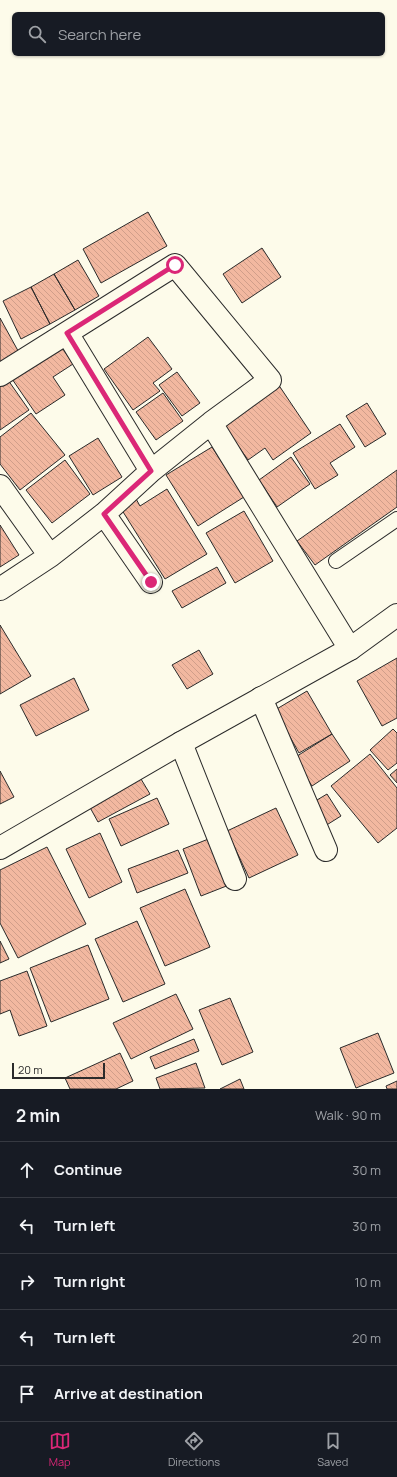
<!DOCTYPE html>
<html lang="en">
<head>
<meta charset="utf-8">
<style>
	:root { --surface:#171b24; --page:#242831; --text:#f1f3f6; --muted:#9ea1a6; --line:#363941; --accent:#db2777 }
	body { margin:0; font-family:Manrope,sans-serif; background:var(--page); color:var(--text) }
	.scale { position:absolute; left:12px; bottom:10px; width:93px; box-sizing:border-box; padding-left:4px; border:2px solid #2b2b2b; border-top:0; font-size:11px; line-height:14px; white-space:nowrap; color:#2b2b2b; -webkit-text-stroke:3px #fdfbea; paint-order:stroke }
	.stop { position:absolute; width:12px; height:12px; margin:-9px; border:3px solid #db2777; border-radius:50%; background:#fff }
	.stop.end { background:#db2777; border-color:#fff; box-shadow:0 1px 4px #0008 }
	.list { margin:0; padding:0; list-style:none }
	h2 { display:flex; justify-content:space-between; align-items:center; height:52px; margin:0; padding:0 16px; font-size:17px }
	h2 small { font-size:13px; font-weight:400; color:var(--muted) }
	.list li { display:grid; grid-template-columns:26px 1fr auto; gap:12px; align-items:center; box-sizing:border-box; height:56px; padding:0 16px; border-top:1px solid var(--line) }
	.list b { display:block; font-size:15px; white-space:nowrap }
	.list em { font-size:13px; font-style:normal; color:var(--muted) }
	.icon { flex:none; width:22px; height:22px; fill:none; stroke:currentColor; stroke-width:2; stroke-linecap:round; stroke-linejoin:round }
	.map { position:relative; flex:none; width:397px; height:1089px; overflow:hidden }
	.search { position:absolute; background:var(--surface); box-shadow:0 1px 3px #0004; left:12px; right:12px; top:12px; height:44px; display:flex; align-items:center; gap:10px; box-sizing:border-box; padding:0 14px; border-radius:6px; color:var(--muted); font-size:15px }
	.sheet { height:332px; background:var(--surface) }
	nav { display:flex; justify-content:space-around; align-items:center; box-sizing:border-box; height:56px; border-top:1px solid var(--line); background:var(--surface); font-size:11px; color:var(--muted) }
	nav a { display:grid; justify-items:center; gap:2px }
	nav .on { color:var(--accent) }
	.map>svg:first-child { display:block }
	.building { fill:url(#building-back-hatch); stroke:#2b2b2b }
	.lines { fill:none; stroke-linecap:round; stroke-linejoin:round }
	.lane-casing { stroke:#2b2b2b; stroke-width:16 }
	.street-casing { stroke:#2b2b2b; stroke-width:24 }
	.secondary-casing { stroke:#2b2b2b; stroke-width:24 }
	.lane { stroke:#fdfbea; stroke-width:14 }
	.street { stroke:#fdfbea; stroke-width:22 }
	.secondary { stroke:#fdfbea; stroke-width:22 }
	.route { stroke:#db2777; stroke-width:5 }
</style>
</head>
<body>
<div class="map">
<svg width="397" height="1089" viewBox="0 0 397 1089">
	<defs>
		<pattern id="building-back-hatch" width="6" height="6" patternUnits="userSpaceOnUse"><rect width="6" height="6" fill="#f2b8a0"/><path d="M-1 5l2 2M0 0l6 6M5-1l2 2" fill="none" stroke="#d09e8a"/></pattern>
	</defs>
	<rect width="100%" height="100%" fill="#fdfbea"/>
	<path class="building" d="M 148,212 L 167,246 L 101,283 L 83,249 Z
		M 262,248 L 281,277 L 242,303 L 223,274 Z
		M 78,260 L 99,296 L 75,310 L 54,274 Z
		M 54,274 L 75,310 L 50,324 L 31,287 Z
		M 31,287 L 50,324 L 21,339 L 3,301 Z
		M 0,318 L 22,358 L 0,371 Z
		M 148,337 L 172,369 L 153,383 L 160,391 L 133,410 L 104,369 Z
		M 59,343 L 73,364 L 53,377 L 65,395 L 36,414 L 10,376 Z
		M 177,372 L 200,403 L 182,416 L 159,385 Z
		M 8,380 L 29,410 L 0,430 L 0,385 Z
		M 278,384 L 311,433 L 273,460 L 265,448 L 248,460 L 222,423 Z
		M 163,393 L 183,421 L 156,440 L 136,412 Z
		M 367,403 L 386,434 L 365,447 L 346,416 Z
		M 31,413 L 65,455 L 20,490 L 0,464 L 0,437 Z
		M 340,424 L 355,447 L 330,463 L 338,475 L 315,489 L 293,453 Z
		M 98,438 L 122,477 L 93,495 L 69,456 Z
		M 212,447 L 244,497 L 198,526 L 166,475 Z
		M 291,457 L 310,484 L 277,507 L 259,480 Z
		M 65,460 L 90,494 L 52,523 L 26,490 Z
		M 397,470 L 397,507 L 315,565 L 297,541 Z
		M 167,489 L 207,554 L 165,579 L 120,507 L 135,497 L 140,506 Z
		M 244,511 L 273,561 L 235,583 L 206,533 Z
		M 0,525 L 19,555 L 0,567 Z
		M 217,567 L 226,583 L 182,608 L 172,591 Z
		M 0,625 L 31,676 L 0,694 Z
		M 199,650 L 213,674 L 187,689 L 172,665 Z
		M 397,658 L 397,718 L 382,726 L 357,681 Z
		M 74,678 L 89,710 L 36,736 L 20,705 Z
		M 307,691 L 332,734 L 299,753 L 275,710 Z
		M 393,729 L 397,733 L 397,763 L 388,770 L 370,750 Z
		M 332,734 L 350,761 L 312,786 L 294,758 Z
		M 370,754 L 397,788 L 397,828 L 378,843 L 331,786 Z
		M 397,769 L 397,783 L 390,775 Z
		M 0,771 L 14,797 L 0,804 Z
		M 138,774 L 150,794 L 98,822 L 87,802 Z
		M 327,794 L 341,816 L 325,826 L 312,803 Z
		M 157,798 L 169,824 L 121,846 L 109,819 Z
		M 276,808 L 298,855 L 249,878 L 227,831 Z
		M 100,833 L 122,882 L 89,898 L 66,849 Z
		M 211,838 L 229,885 L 201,896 L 183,849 Z
		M 47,847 L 86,924 L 18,958 L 0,923 L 0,870 Z
		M 178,850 L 188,873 L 137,893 L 128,869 Z
		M 185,889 L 210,947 L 165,966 L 140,908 Z
		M 137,921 L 165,984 L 123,1002 L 95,939 Z
		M 0,941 L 9,959 L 0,963 Z
		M 88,945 L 109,999 L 51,1022 L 30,968 Z
		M 27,971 L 47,1026 L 19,1036 L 10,1010 L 0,1014 L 0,981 Z
		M 176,994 L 193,1029 L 131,1059 L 113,1023 Z
		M 230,998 L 253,1052 L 222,1065 L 199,1010 Z
		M 378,1033 L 394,1073 L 356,1088 L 340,1048 Z
		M 194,1039 L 199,1051 L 155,1069 L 150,1057 Z
		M 120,1053 L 133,1081 L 116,1089 L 70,1089 L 65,1078 Z
		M 196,1063 L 205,1088 L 160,1089 L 156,1078 Z
		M 240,1079 L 244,1089 L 220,1089 Z
		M 397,1081 L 397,1089 L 387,1089 L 386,1086 Z"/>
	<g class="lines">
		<g class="lane-casing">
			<path id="lane" d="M 336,561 L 397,519"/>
		</g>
		<g class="street-casing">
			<path id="street" d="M 67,333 L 151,471
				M 0,375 L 175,265 L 270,380 L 211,423 L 151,471 L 104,514 L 50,556 L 0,589
				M 211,423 L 350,649
				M 0,486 L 50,556
				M 104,514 L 151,582
				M 261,698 L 326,850
				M 181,743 L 235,879"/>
		</g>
		<g class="secondary-casing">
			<path id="secondary" d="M 0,848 L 181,743 L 350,649 L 397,615"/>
		</g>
		<use href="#lane" class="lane"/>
		<use href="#street" class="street"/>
		<use href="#secondary" class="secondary"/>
	</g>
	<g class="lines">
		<path class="route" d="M 151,582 L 104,514 L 151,471 L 67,333 L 175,265"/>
	</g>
</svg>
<div class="scale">20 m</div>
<div class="stop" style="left:175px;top:265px"></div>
<div class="stop end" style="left:151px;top:582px"></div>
<div class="search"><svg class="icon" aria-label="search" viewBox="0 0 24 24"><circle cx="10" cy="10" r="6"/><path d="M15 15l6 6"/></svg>Search here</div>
</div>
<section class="sheet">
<h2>2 min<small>Walk · 90 m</small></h2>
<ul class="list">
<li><svg class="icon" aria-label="ahead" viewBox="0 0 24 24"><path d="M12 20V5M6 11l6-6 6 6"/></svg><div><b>Continue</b></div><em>30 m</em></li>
<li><svg class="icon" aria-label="left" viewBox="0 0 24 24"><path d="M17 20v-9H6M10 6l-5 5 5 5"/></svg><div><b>Turn left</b></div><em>30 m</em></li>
<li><svg class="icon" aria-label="right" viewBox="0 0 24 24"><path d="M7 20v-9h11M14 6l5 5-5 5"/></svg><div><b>Turn right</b></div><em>10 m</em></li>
<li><svg class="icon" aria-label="left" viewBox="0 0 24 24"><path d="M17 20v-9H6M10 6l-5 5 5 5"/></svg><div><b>Turn left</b></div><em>20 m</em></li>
<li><svg class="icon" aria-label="arrive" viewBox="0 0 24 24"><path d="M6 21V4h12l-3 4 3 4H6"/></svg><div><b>Arrive at destination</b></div></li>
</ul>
</section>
<nav>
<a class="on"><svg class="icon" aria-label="map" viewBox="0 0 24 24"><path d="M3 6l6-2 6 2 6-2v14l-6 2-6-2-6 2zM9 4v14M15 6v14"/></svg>Map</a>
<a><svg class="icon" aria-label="directions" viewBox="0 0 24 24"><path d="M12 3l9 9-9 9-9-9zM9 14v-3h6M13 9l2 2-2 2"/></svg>Directions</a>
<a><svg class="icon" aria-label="saved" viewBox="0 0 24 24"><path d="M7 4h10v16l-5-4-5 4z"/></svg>Saved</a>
</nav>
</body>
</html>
